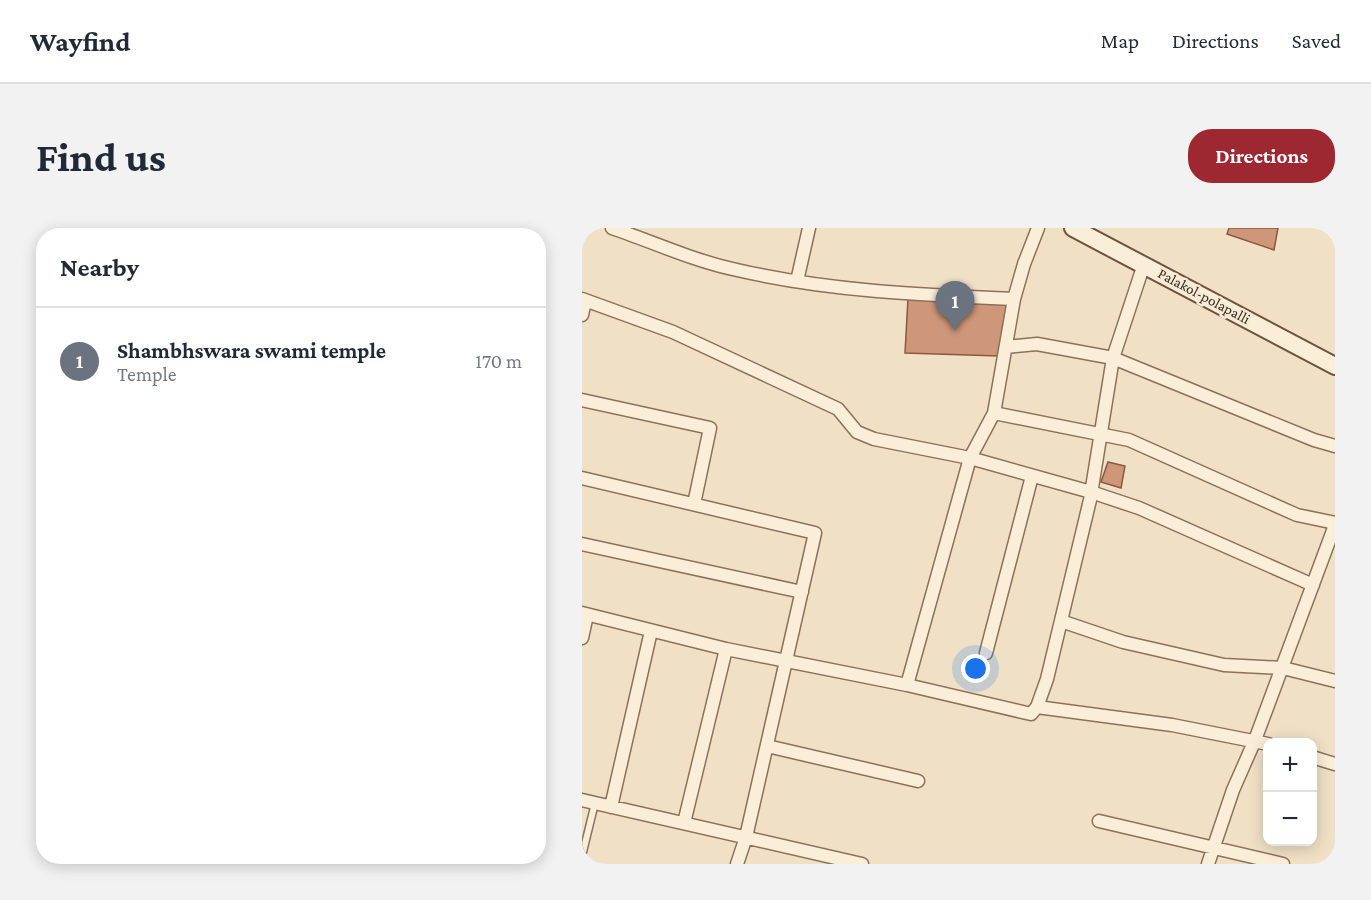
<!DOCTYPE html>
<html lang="en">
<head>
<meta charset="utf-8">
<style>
	:root { --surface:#fff; --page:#f2f2f3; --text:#1f2937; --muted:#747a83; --line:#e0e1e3; --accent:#9d2832 }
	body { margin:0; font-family:"Crimson Pro",serif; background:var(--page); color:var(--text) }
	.controls { position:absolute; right:18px; bottom:18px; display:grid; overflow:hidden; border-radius:12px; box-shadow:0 3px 15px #0003 }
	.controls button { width:54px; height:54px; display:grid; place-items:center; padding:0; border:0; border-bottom:2px solid var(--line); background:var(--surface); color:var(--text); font:30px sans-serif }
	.you { position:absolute; left:394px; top:441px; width:21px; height:21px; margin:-15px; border:4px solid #fff; border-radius:50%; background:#1a73e8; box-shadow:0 0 0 9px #1a73e833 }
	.badge { display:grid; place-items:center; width:39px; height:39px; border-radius:50%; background:var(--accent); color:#fff; font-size:20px; font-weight:700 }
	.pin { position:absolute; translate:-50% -50px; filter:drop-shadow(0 2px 3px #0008) }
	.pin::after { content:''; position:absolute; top:32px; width:21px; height:18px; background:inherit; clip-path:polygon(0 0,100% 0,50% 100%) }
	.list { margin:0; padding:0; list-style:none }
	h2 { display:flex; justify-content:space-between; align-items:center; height:78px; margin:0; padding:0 24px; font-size:26px }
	h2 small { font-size:20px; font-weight:400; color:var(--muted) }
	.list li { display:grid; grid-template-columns:39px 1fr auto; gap:18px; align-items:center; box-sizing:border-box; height:108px; padding:0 24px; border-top:2px solid var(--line) }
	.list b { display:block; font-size:22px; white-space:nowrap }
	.list p { margin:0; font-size:20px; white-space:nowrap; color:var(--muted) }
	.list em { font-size:20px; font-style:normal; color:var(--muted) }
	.map { position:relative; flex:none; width:753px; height:636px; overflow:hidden; border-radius:24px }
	header { display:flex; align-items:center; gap:36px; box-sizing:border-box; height:84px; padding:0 30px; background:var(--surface); border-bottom:2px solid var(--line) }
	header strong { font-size:28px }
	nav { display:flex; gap:33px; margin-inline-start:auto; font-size:21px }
	.intro { display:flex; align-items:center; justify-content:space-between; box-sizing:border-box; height:144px; padding:0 36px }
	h1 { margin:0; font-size:42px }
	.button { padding:15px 27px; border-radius:24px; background:var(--accent); color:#fff; font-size:21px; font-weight:700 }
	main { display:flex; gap:36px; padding:0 36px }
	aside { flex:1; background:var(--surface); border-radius:24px; box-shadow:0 3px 15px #0003 }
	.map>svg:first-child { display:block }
	.building { fill:#cf977a; stroke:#8c583f; stroke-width:1.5 }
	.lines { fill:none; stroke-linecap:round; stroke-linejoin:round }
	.lane-casing { stroke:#8c715a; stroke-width:9 }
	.street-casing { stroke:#8c715a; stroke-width:15 }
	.secondary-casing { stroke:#6e523e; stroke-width:20 }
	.lane { stroke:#faeed9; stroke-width:6 }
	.street { stroke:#faeed9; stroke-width:12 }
	.secondary { stroke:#faeed9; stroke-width:16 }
	.labels { text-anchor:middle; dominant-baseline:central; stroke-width:5; stroke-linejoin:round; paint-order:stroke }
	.street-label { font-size:15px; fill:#3c2b1f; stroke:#f7ebd6 }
</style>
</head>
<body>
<header>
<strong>Wayfind</strong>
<nav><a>Map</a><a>Directions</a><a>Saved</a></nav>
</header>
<div class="intro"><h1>Find us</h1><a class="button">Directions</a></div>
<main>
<aside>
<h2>Nearby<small></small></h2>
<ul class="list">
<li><span class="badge" style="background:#6b7280">1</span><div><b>Shambhswara swami temple</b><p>Temple</p></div><em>170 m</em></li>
</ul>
</aside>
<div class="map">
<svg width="753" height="636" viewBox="0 0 753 636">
	<rect width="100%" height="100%" fill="#f0e0c6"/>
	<path class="building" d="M 647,0 L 696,0 L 692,22 L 645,6 Z
		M 326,70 L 426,77 L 417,128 L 323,125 Z
		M 526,234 L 543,238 L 539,260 L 519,254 Z"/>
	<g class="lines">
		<g class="lane-casing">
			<path id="lane" d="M 0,628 L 13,575"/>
		</g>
		<g class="street-casing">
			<path id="street" d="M 30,0 C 71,14 112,33 155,42 C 246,63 339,67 432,71
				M 215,53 L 227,0
				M 0,71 L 91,104 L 256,181 L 275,204 L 292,211 L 388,230 L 509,264 L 557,280 L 731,357
				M 0,87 L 3,73
				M 424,119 L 455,116 L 531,130 L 732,212 L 753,218
				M 0,172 L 128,200 L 112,276
				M 412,185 L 547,212 L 715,287 L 753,295
				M 0,250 L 233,305 L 164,609 L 155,636
				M 0,316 L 220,364
				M 0,385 L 144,421 L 325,457 L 449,486 L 455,479 L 465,451 L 508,272 L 531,130 L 562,36
				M 479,393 L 541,414 L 642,437 L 701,440 L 753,453
				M 0,410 L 5,387
				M 404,425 L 450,248
				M 325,457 L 388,230 L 412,185 L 432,71 L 442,36 L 456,0
				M 455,479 L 590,497 L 686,516
				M 185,518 L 336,553
				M 730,529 L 753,536
				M 0,572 L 280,636
				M 29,579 L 69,403
				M 517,593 L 701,636
				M 102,595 L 144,421
				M 626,636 L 651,562 L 673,512 L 753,297"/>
		</g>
		<g class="secondary-casing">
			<path id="secondary" d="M 491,0 L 753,138"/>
		</g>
		<use href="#lane" class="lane"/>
		<use href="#street" class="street"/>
		<use href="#secondary" class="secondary"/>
	</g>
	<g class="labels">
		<g class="street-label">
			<text transform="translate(622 68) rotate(28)">Palakol-polapalli</text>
		</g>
	</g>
</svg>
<div class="controls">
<button>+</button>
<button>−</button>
</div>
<div class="you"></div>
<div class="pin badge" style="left:373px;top:103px;background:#6b7280">1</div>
</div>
</main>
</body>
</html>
